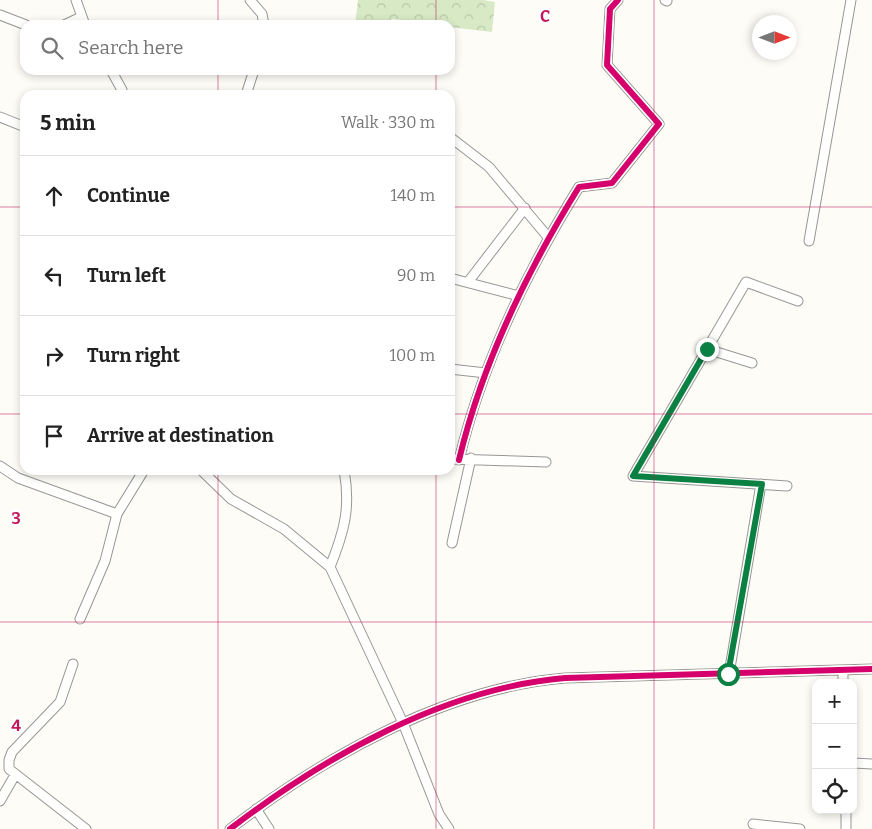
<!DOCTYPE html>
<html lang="en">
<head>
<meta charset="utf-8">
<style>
	:root { --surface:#fff; --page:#f6f6f6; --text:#222; --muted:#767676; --line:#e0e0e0 }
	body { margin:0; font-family:Bitter,serif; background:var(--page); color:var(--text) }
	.controls { position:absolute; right:15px; bottom:15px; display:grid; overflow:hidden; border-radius:10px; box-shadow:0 2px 8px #0003 }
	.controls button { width:45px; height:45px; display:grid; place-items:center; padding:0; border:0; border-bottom:1px solid var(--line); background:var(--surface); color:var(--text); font:25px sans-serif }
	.compass { position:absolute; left:752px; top:15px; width:45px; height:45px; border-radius:50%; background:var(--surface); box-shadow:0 2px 8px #0003; rotate:90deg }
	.stop { position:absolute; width:15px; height:15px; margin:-11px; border:4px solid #0b8043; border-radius:50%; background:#fff }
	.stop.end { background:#0b8043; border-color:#fff; box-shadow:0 1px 5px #0008 }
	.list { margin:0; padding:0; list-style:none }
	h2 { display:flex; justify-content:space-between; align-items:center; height:65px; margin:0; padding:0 20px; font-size:21px }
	h2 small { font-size:16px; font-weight:400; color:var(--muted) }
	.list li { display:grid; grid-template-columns:32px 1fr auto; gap:15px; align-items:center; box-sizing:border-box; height:80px; padding:0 20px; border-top:1px solid var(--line) }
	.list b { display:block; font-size:19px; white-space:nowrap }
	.list em { font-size:16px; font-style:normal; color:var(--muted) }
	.icon { flex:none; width:28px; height:28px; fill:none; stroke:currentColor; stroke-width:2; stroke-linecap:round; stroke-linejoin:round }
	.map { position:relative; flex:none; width:872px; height:829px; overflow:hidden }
	.search { position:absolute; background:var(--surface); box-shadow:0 2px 8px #0003; left:20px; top:20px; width:435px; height:55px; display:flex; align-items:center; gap:12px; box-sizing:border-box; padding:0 18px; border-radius:15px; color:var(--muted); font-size:19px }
	.panel { position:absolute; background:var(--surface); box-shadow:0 2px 8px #0003; left:20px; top:90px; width:435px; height:385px; border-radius:15px }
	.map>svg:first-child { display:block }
	.forest { fill:url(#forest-crowns) }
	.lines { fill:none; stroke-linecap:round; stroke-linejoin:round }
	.minor-casing { stroke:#979795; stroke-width:11 }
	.minor { stroke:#fffffe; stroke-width:9 }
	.cycleway-casing { stroke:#fff; stroke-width:9 }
	.cycleway { stroke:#d6006c; stroke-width:6 }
	.route { stroke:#0b8043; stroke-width:6 }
	.grid { fill:none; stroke:#c2185b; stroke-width:1; stroke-opacity:0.55 }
	.grid-label { font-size:16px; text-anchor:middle; font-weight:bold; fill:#c2185b; stroke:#fff; stroke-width:5; stroke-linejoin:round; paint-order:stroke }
</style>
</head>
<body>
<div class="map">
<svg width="872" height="829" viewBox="0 0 872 829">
	<defs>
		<pattern id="forest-crowns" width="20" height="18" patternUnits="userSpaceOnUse" patternTransform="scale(1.25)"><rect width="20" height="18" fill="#d8eac5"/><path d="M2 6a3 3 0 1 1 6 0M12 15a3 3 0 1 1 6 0" fill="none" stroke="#b8c8a8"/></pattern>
	</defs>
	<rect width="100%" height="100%" fill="#fdfcf7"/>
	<path class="forest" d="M 358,0 L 483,0 L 495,2 L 492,32 L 450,27 L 450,25 L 392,19 L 388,25 L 355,25 Z"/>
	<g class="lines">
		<g class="minor-casing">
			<path id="minor" d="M 76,0 L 85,25
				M 250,0 L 262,14 L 264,25
				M 665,0 L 667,1
				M 0,15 L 26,25
				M 64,25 L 81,17
				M 111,70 L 122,90 L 121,95
				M 246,95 L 254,70
				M 0,117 L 25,127
				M 450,137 L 489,167 L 548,237
				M 809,241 L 851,0
				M 450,278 L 519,296
				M 468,282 L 525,208
				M 707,349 L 752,363
				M 450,369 L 486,373
				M 450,459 L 546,462
				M 459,460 C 482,363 527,271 579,187 L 612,183 L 659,124 L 607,65 L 610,9 L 618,0
				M 0,466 L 18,478 L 117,514
				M 201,470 L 231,499 L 284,529 L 330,567 L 403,723 L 439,814 L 449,829
				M 787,486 L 633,476 L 746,282 L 798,301
				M 452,543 L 471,458
				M 330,567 C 344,532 351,508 344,470
				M 80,619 L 105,561 L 117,514 L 144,470
				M 73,664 L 60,702 L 12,752 L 9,760 L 9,769 L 86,829
				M 843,670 L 843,683
				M 729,674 L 761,484
				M 853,763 L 872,764
				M 0,801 L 15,775
				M 256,809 L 269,829
				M 846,810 L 846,829
				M 753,824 L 800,829
				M 230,829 C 324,757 445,688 565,678 L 872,669"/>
		</g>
		<use href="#minor" class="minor"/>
		<g class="cycleway-casing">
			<path id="cycleway" d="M 459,460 C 482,363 527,271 579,187 L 612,183 L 659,124 L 607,65 L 610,9 L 618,0
				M 230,829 C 324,757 445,688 565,678 L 872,669"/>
		</g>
		<use href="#cycleway" class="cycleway"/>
	</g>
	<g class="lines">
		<path class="route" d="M 707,349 L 633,476 L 762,484 L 728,674"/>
	</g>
	<path class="grid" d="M 218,0 L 218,25M 436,0 L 436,25M 654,0 L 654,829M 218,70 L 218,95M 436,70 L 436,95M 0,207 L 25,207M 450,207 L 872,207M 0,414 L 25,414M 450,414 L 872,414M 218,470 L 218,829M 436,470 L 436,829M 0,622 L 872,622"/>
	<g class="grid-label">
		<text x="545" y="22">C</text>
		<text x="16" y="524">3</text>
		<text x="16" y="731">4</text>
	</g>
</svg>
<div class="controls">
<button>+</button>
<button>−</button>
<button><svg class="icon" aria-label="locate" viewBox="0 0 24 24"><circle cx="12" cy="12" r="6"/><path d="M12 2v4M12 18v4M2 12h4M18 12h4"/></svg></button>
</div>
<svg class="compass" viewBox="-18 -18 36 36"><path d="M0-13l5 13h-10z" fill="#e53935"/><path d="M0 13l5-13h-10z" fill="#767676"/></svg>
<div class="stop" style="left:728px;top:674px"></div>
<div class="stop end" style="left:707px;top:349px"></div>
<div class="search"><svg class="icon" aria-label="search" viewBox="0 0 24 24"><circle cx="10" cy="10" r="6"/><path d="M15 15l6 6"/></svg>Search here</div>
<section class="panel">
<h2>5 min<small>Walk · 330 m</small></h2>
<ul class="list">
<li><svg class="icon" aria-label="ahead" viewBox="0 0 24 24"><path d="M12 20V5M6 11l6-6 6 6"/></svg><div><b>Continue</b></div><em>140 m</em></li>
<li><svg class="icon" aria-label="left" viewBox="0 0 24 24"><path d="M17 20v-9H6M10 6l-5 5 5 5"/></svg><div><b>Turn left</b></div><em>90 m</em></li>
<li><svg class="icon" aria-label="right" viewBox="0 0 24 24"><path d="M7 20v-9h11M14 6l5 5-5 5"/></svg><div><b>Turn right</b></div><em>100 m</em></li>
<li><svg class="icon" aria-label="arrive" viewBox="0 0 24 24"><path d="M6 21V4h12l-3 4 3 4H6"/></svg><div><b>Arrive at destination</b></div></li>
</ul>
</section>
</div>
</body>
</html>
